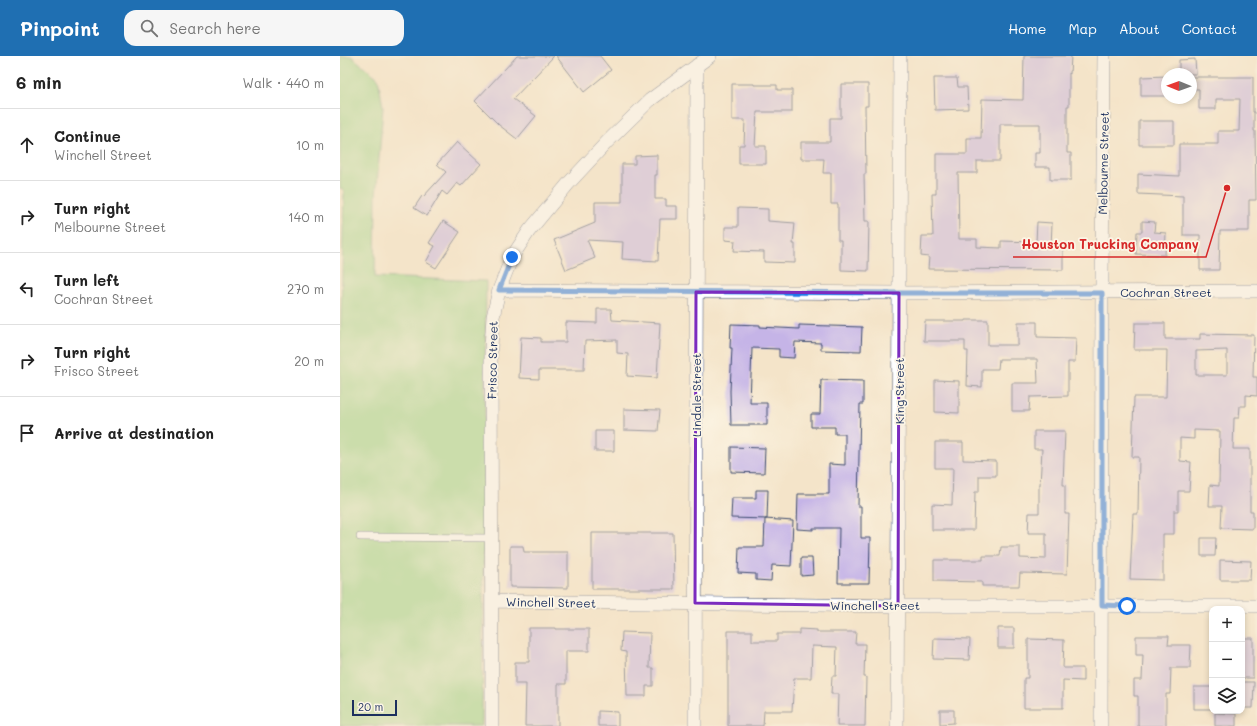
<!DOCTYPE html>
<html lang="en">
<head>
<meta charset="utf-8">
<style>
	:root { --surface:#fff; --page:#f6f6f6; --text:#222; --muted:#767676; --line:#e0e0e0; --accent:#1f6fb2 }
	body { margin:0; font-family:Mali,sans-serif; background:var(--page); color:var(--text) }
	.controls { position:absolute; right:12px; bottom:12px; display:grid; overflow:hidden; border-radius:8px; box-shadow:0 2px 6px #0003 }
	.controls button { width:36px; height:36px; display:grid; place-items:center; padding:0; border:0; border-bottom:1px solid var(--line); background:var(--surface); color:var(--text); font:20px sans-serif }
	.compass { position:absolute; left:821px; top:12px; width:36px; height:36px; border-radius:50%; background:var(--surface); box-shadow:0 2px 6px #0003; rotate:271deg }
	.scale { position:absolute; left:12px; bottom:10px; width:45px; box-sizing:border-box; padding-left:4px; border:2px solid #1b2f5e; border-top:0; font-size:11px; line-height:14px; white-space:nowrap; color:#1b2f5e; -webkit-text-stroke:3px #fcf5e5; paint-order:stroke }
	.stop { position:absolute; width:12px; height:12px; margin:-9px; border:3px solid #1a73e8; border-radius:50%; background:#fff }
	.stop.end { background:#1a73e8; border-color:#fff; box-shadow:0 1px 4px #0008 }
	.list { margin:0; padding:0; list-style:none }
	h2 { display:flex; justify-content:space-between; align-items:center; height:52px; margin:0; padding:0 16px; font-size:17px }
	h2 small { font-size:13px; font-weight:400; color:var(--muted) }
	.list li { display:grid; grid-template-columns:26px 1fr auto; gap:12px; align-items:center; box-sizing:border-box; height:72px; padding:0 16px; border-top:1px solid var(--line) }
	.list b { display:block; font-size:15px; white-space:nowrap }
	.list p { margin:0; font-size:13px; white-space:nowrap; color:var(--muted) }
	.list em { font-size:13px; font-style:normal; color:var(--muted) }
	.icon { flex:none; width:22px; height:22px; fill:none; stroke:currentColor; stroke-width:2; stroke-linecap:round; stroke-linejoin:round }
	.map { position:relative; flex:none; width:917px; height:670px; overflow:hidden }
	header { display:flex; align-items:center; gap:24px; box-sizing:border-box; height:56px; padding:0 20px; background:var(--accent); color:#fff }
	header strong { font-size:19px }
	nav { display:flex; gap:22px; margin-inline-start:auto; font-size:14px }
	.search { width:280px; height:36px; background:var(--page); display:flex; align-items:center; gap:10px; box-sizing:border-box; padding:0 14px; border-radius:12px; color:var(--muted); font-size:15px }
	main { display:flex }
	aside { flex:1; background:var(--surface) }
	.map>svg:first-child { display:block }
	.green { fill:#99d487; stroke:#5a8272 }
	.building { fill:#c5b4e7; fill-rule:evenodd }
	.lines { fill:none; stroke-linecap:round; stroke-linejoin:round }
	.lane-casing { stroke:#3c4a6e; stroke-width:8 }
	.street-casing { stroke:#3c4a6e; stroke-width:14 }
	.lane { stroke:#fff; stroke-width:7 }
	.street { stroke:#fff; stroke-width:13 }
	.route { stroke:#1a73e8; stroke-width:5 }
	.marked { fill:none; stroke:#7b2cbf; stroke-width:3; stroke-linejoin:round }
	.labels { text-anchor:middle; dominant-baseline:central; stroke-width:3.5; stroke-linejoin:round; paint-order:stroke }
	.street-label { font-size:12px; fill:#1b2f5e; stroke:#fcf5e5 }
	.leader { fill:none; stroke:#d62828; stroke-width:1.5 }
	.callout-dot { fill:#d62828; stroke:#fcf5e5; stroke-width:1.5 }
	.callout-label { font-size:13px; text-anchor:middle; font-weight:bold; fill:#d62828; stroke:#fcf5e5; stroke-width:3.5; stroke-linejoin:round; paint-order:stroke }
</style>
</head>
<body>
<header>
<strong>Pinpoint</strong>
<div class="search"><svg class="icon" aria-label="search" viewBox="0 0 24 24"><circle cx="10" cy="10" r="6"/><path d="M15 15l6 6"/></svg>Search here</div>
<nav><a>Home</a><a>Map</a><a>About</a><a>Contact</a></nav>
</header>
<main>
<aside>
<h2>6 min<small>Walk · 440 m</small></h2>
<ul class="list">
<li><svg class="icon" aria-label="ahead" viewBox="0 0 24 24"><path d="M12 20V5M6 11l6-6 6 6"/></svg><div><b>Continue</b><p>Winchell Street</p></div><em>10 m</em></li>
<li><svg class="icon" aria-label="right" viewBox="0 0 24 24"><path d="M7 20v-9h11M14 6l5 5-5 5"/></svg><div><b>Turn right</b><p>Melbourne Street</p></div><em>140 m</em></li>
<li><svg class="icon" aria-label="left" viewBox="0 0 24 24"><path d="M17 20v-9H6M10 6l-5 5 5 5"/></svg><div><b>Turn left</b><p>Cochran Street</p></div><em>270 m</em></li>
<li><svg class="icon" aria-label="right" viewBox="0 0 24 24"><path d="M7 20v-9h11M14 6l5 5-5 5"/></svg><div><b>Turn right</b><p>Frisco Street</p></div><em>20 m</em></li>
<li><svg class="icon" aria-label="arrive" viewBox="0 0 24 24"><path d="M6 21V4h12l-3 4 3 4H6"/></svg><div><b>Arrive at destination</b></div></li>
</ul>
</aside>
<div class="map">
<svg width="917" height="670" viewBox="0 0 917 670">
	<rect width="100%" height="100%" fill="#fcf5e5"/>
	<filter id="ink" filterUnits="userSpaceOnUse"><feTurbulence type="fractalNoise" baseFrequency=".025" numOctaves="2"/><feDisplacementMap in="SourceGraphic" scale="8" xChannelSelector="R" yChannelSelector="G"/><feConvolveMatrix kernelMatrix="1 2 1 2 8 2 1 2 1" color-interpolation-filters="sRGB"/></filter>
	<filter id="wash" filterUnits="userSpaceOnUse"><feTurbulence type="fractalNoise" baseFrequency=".012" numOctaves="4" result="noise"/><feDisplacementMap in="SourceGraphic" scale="16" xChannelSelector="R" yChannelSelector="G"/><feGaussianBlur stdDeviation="0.9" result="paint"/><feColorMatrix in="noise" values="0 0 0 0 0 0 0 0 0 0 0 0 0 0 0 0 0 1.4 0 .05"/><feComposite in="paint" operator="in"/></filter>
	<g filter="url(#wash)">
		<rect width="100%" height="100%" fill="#f4e4c9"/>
		<path class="green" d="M 0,0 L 11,0 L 38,22 L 43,51 L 36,141 L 35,221 L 146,225 L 142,670 L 0,670 L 0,302 L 4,134 L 0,132 Z"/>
		<g id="blocks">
			<path class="building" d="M 177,0 L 214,0 L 173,43 L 196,60 L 177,83 L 159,69 L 135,45 Z
				M 216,0 L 260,0 L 271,14 L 244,36 Z
				M 684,0 L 731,0 L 730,18 L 729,17 L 729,50 L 727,50 L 727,97 L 731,97 L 731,124 L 710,124 L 710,111 L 695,111 L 695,97 L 700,97 L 700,68 L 660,68 L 660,105 L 637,105 L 637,117 L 618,117 L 619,183 L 637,183 L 637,191 L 661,192 L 661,185 L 696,186 L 697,166 L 712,167 L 711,192 L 723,192 L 723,214 L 588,213 L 589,201 L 581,200 L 582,180 L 593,180 L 592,138 L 596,138 L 596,98 L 627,98 L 627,82 L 641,82 L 642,43 L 683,44 Z
				M 855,3 L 856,18 L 839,18 L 839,4 Z
				M 827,20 L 827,40 L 801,40 L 801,21 Z
				M 851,21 L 913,21 L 913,56 L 914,56 L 914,75 L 915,75 L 916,144 L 909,144 L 909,175 L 880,175 L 879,214 L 860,214 L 860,179 L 843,179 L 843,140 L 798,138 L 798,118 L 839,120 L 839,88 L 878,88 L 878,75 L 899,75 L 900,43 L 876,43 L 876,53 L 859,53 L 859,33 L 851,33 Z
				M 594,22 L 617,22 L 618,31 L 627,31 L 628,53 L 595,54 Z
				M 392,28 L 414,28 L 414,29 L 437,29 L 437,34 L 452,34 L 452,56 L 417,56 L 415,90 L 426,90 L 426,108 L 399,108 L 399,89 L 404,89 L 405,64 L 392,64 Z
				M 501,28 L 528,28 L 528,50 L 525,50 L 526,118 L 524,118 L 525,165 L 529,165 L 528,215 L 501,214 L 501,184 L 498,184 L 498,148 L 491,148 L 491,117 L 483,117 L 484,103 L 461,103 L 461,86 L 490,86 L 490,62 L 501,62 Z
				M 799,65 L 834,65 L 834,89 L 799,89 Z
				M 117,86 L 141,108 L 121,130 L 117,127 L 107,139 L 102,135 L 87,160 L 74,152 L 82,140 L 83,141 L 106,116 L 97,108 Z
				M 317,99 L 317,119 L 315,119 L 315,143 L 326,143 L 326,150 L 337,150 L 337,163 L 320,163 L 318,205 L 282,203 L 283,186 L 247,184 L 255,202 L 226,214 L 214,184 L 255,167 L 255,146 L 282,146 L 282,108 L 295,108 L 295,100 Z
				M 398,152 L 428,153 L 428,165 L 455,167 L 453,188 L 455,188 L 455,207 L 424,206 L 424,196 L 394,195 L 395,185 L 385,184 L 385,171 L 398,171 Z
				M 103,165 L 120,176 L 96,212 L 86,206 L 95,190 L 89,187 Z
				M 802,165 L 815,166 L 814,176 L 826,177 L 825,199 L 796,198 L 797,176 L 802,176 Z
				M 257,253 L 271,253 L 272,264 L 320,267 L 317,322 L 287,320 L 288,298 L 277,297 L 277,284 L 245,285 L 244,314 L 199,314 L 199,323 L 179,322 L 181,281 L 201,282 L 201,286 L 226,286 L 226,266 L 257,267 Z
				M 625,264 L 648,264 L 648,289 L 678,289 L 678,266 L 697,266 L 697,281 L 736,282 L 735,306 L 728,306 L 728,340 L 690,341 L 689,355 L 672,355 L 672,327 L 698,327 L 697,303 L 659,303 L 658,313 L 642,313 L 642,331 L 627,330 L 628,295 L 625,295 L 625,285 L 584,285 L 585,265 L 625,265 Z
				M 795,267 L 825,267 L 825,283 L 860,283 L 860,278 L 914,279 L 913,321 L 917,321 L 917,340 L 906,339 L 906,350 L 900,350 L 899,362 L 894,362 L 893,393 L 910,393 L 910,455 L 913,455 L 913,473 L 881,472 L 882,450 L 869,450 L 870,429 L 879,430 L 880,375 L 854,374 L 854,383 L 840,382 L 840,405 L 851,406 L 849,435 L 838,435 L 838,455 L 834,455 L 834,478 L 823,478 L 823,524 L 790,523 L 793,458 L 798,458 L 799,401 L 792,401 L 794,341 L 826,341 L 827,294 L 794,294 ZM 887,294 L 887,319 L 856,319 L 856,295 Z
				M 391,268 L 420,269 L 420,271 L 459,273 L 459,269 L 522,271 L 521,295 L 481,294 L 481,287 L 455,286 L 454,302 L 439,301 L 439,293 L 412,292 L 410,347 L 427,347 L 427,369 L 391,369 L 390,335 L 392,292 L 390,292 Z
				M 481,324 L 523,325 L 523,348 L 520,348 L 518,450 L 521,450 L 521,482 L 530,482 L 529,527 L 498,527 L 499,472 L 473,472 L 473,474 L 457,473 L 458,438 L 489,438 L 489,408 L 505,409 L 505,378 L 495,378 L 495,371 L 471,371 L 471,358 L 480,358 Z
				M 595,324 L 619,325 L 619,357 L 595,356 Z
				M 284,353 L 320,354 L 318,375 L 284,374 Z
				M 255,375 L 274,375 L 274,395 L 255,395 Z
				M 694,375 L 725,375 L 723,429 L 725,429 L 725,458 L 729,458 L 727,518 L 680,517 L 679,530 L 642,530 L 642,526 L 594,525 L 594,504 L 643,504 L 643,500 L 660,500 L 661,491 L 680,491 L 680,502 L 706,503 L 706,477 L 688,477 L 689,457 L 699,457 L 699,429 L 700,429 L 702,393 L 694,393 Z
				M 595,386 L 623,386 L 623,404 L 656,405 L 656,420 L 639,420 L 639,436 L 635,436 L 634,474 L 592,474 L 592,448 L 612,449 L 613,412 L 595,412 Z
				M 391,391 L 425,392 L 424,417 L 391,416 Z
				M 416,434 L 428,434 L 427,463 L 391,462 L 392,442 L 416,442 Z
				M 425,463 L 453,465 L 451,510 L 432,509 L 431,525 L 416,524 L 416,518 L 398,517 L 399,491 L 424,491 Z
				M 252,477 L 333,477 L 334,533 L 252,533 Z
				M 861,482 L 876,482 L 875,500 L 861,500 Z
				M 170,490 L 183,490 L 184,496 L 228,496 L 228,532 L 170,531 Z
				M 461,502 L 472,502 L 473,519 L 461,520 Z
				M 880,504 L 911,505 L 910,524 L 880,524 Z
				M 189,572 L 216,572 L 216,573 L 249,573 L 249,595 L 226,595 L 226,628 L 218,628 L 218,670 L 185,670 L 186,628 L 175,628 L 175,606 L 189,606 Z
				M 658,572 L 674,572 L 674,592 L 658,592 Z
				M 459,573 L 477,574 L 477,576 L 516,576 L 515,588 L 525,588 L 524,621 L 526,621 L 525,670 L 497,670 L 498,638 L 491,638 L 492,620 L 496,620 L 497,591 L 472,590 L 471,622 L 454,622 L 452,655 L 424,655 L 423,670 L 388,670 L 388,575 L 412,575 L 412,585 L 437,585 L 437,578 L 459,578 Z
				M 282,576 L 310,577 L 309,612 L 313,612 L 313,630 L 306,630 L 306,640 L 287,640 L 286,596 L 281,595 Z
				M 796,580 L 829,580 L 828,589 L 851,589 L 850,612 L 831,612 L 830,638 L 826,638 L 826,670 L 798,670 L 798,640 L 794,640 L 794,624 L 802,624 L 803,599 L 796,599 Z
				M 594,582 L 630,583 L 629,604 L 593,603 Z
				M 902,582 L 913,582 L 913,622 L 902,622 Z
				M 688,583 L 724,584 L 723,612 L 743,612 L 743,625 L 723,624 L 723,652 L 684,652 L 684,622 L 688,622 Z
				M 902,626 L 914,626 L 913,652 L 902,652 Z
				M 854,631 L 872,631 L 872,653 L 854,653 Z
				M 600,654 L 614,654 L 614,667 L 600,668 Z
				M 258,655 L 278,656 L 278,670 L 258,670 Z
				M 875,657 L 896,658 L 896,670 L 875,670 Z"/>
		</g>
	</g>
	<g filter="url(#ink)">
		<use href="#blocks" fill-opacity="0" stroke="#3c4a6e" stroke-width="1"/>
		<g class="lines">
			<g class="lane-casing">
				<path id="lane" d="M 20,481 L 152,482"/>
			</g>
			<g class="street-casing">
				<path id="street" d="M 159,234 L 559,237 L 917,235
					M 152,545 L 558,550 L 917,550
					M 152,670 L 151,291 L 153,261 L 159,234 L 172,201 L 189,175 L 228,128 L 267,86 L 310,44 L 370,0
					M 355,670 L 357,9
					M 557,670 L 560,0
					M 761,670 L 762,220 L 764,0"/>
			</g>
			<use href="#lane" class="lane"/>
			<use href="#street" class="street"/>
		</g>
	</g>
	<g class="lines" filter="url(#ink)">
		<path class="route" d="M 172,201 L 159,234 L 559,237 L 762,237 L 762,549 L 787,550"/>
	</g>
	<path d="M0 0H917V670H0ZM 356,236 L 559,237 L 558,550 L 355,547 Z" fill="#f4e4c9" fill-opacity=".55" fill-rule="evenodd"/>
	<path class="marked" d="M 356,236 L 559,237 L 558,550 L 355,547 Z"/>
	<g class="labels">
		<g class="street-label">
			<text transform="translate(763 107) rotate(-89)">Melbourne Street</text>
			<text x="826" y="236">Cochran Street</text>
			<text transform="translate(152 304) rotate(-89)">Frisco Street</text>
			<text transform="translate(559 335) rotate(-90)">King Street</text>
			<text transform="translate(356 339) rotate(-90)">Lindale Street</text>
			<text transform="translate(211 546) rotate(1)">Winchell Street</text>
			<text x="535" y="549">Winchell Street</text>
		</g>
	</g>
	<path class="leader" d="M887 132L866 201H673"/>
	<circle class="callout-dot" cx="887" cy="132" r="4"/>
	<g class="callout-label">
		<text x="770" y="193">Houston Trucking Company</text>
	</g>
</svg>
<div class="controls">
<button>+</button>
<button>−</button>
<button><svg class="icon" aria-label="layers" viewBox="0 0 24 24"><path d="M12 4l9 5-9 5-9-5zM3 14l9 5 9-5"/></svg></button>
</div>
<svg class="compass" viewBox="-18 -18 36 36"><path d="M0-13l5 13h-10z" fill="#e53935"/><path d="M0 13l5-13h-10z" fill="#767676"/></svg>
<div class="scale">20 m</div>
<div class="stop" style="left:787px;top:550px"></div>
<div class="stop end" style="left:172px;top:201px"></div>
</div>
</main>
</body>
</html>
